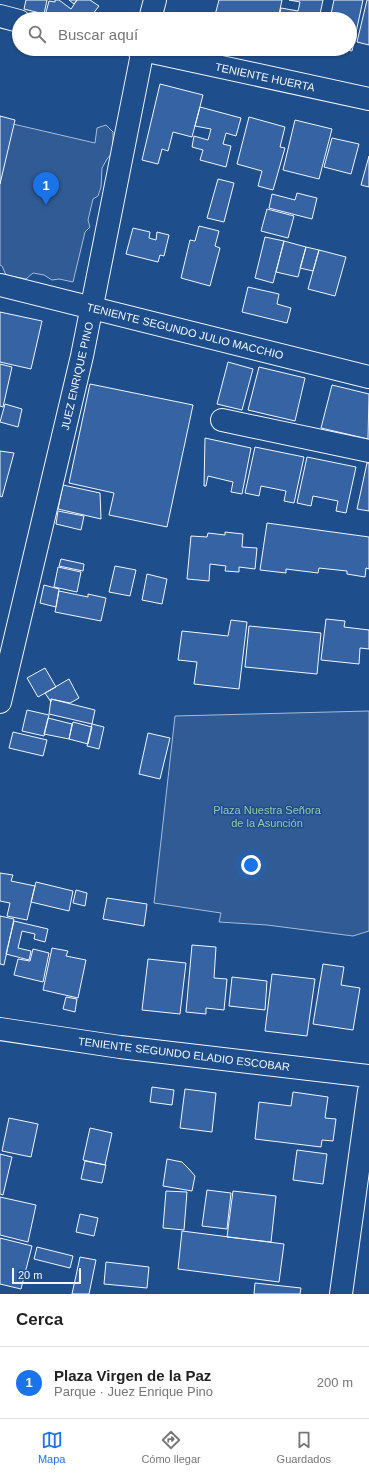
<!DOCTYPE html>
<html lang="es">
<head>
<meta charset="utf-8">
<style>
	:root { --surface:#fff; --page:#f6f6f6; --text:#222; --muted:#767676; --line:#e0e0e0; --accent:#1a73e8 }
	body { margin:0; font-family:Arial,sans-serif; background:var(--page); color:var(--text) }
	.scale { position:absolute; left:12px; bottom:10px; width:69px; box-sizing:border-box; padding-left:4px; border:2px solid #f2f6ff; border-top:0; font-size:11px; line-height:14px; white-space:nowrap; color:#f2f6ff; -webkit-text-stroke:3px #1f4e8c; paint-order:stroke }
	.you { position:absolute; left:251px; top:865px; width:14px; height:14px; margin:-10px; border:3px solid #fff; border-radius:50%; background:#1a73e8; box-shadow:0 0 0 6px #1a73e833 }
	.badge { display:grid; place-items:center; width:26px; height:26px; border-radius:50%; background:var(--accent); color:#fff; font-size:13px; font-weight:700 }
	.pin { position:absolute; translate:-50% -33px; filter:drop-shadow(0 1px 2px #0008) }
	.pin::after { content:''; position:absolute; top:21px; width:14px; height:12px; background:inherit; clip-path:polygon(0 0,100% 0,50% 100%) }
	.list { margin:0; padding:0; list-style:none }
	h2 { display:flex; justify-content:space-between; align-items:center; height:52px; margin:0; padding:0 16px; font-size:17px }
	h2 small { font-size:13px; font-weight:400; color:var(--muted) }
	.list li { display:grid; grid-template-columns:26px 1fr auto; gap:12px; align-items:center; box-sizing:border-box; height:72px; padding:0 16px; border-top:1px solid var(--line) }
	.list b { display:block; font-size:15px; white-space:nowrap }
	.list p { margin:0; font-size:13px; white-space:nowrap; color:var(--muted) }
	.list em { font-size:13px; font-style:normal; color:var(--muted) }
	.icon { flex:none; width:22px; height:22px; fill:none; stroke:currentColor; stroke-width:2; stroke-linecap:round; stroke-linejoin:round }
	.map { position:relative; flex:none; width:369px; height:1294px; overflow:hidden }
	.search { position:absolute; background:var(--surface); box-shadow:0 1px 3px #0004; left:12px; right:12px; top:12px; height:44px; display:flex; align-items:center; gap:10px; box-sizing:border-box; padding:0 14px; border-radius:22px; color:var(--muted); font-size:15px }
	.sheet { height:124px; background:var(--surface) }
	nav { display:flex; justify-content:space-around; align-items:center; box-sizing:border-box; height:56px; border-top:1px solid var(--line); background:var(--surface); font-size:11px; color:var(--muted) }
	nav a { display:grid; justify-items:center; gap:2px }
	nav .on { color:var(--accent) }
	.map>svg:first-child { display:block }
	.built { fill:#305b95; stroke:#a8bbd7 }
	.building { fill:#3563a3; stroke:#f2f6ff }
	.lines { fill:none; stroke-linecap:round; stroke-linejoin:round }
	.minor-casing { stroke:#f2f6ff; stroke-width:24 }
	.minor { stroke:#1f4e8c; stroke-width:22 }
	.labels { text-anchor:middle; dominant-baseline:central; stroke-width:3; stroke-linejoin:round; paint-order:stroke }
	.street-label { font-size:11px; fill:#f2f6ff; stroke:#1f4e8c }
	.park-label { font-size:11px; fill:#97c8a6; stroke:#1f4e8c }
</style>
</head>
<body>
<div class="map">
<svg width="369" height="1294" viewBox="0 0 369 1294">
	<rect width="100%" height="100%" fill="#1f4e8c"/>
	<path class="built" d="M 0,121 L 95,143 L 97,128 L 106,125 L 113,132 L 113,152 L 107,159 L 102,168 L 101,187 L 98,196 L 93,199 L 88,220 L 90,227 L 85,232 L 73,282 L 59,279 L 52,280 L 44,275 L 33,273 L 26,279 L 6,275 L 2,266 L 0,265 Z
		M 369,711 L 369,931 L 353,936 L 267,925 L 219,922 L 221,913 L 154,903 L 175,716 Z"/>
	<path class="building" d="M 26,0 L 47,0 L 44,14 L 24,9 Z
		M 55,0 L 59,0 L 71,9 L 77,0 L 90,0 L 99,6 L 89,19 L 57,19 L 45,16 L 49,1 L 55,2 Z
		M 69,0 L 77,0 L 74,4 Z
		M 219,0 L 282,0 L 278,19 L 214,19 Z
		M 289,0 L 323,0 L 319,19 L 279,19 L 281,8 L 298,11 L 300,2 Z
		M 334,0 L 363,0 L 352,51 L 342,49 L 350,49 L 350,19 L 330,19 Z
		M 367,0 L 369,0 L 369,45 L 357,42 Z
		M 160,84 L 203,95 L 192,137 L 173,132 L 168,151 L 162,149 L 158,164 L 142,160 Z
		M 200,107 L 241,118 L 236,136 L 226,133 L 223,144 L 231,146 L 226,167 L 200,160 L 203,150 L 192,147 L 194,136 L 208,140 L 211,129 L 195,126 Z
		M 0,116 L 15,120 L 0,184 Z
		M 249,117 L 285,127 L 280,147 L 285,148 L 273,190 L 258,186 L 262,171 L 237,164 Z
		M 295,120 L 332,129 L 319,179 L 283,170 Z
		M 332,138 L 359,144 L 351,174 L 324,167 Z
		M 369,156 L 369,187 L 361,185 Z
		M 218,179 L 234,183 L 224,222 L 207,218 Z
		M 297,193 L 317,198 L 312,219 L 269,208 L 272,194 L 295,200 Z
		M 267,209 L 294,216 L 288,238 L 261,231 Z
		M 199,226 L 219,231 L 215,246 L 220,248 L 210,286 L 181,278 L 190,240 L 195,241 Z
		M 133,228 L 150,232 L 149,238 L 156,240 L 157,232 L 169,235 L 164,256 L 160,255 L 158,262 L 126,254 Z
		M 265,237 L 284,241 L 273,283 L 255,278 Z
		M 284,241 L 306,247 L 298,277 L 276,272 Z
		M 306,247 L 319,250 L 313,271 L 300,268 Z
		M 319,250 L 346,257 L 335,296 L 308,289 Z
		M 248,287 L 279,294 L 277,304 L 291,308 L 287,323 L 242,312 Z
		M 0,312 L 42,321 L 31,369 L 0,362 Z
		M 228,362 L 253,369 L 242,410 L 217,404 Z
		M 0,364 L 12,367 L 3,407 L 0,406 Z
		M 259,367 L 305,378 L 295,421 L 248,410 Z
		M 90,384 L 193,405 L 167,527 L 109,515 L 114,493 L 69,483 Z
		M 332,385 L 369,394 L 368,439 L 321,428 Z
		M 5,404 L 22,409 L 18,427 L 0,422 Z
		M 205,438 L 251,448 L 242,494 L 231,492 L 233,482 L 208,476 L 206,486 L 204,486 Z
		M 255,447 L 304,457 L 294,503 L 284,501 L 286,491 L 261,486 L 259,496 L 245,493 Z
		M 0,451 L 14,453 L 2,497 L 0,496 Z
		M 307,457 L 356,467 L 346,513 L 336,511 L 338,501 L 313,496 L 311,506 L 297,503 Z
		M 367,463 L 369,463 L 369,511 L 357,509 Z
		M 63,485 L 100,493 L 101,519 L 58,509 Z
		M 58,511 L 84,516 L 81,530 L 56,524 Z
		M 267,523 L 369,537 L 369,569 L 366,568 L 365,577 L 347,574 L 347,571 L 319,568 L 318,573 L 286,569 L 286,573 L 260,570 Z
		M 225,532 L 243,534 L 242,547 L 257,548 L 255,569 L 239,567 L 239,572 L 225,571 L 226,566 L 210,564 L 209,581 L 187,579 L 191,536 L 207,537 L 208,533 L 225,535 Z
		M 61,559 L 84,564 L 83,571 L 59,566 Z
		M 115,566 L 136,570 L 130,596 L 109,592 Z
		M 58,567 L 81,572 L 77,592 L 54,587 Z
		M 147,574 L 167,579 L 162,604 L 142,600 Z
		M 44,585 L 59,589 L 56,607 L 40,603 Z
		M 59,591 L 88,597 L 88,594 L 106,598 L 101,621 L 55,612 Z
		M 326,619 L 345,621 L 344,627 L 369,630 L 369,649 L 360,648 L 359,664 L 321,660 Z
		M 231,620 L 247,622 L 239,689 L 194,684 L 197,662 L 178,660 L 182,631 L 228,636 Z
		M 249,626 L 321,633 L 317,674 L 245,667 Z
		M 45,668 L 56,687 L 38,697 L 27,678 Z
		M 69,679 L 79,698 L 70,703 L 51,699 L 51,702 L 45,693 Z
		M 51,699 L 95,710 L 92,724 L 49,714 Z
		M 27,710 L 49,715 L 44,736 L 22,731 Z
		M 48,718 L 72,724 L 69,739 L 44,734 Z
		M 73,722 L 92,727 L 88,744 L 69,739 Z
		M 92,724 L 104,727 L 99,749 L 87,746 Z
		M 13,732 L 47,740 L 43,756 L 9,748 Z
		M 148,733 L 170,738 L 160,779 L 139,774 Z
		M 0,873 L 13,875 L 11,881 L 35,886 L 27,920 L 7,916 L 10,903 L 0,901 Z
		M 36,882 L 73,891 L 69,911 L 31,902 Z
		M 76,890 L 87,893 L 85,906 L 73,903 Z
		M 107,898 L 147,904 L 144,926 L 103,919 Z
		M 0,916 L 14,919 L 4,965 L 0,964 Z
		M 14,921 L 48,929 L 45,942 L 34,939 L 35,934 L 22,931 L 18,948 L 31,951 L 29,960 L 6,954 Z
		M 192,945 L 216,947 L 214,978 L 227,979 L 224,1010 L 206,1008 L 206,1014 L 186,1012 Z
		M 52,948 L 68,951 L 66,956 L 86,960 L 78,998 L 43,990 Z
		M 33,949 L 49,953 L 43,982 L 14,975 L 18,959 L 30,961 Z
		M 148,959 L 186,963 L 180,1014 L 142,1010 Z
		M 323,964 L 344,967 L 341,985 L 360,988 L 353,1030 L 313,1024 Z
		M 272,974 L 315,979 L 307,1036 L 265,1031 Z
		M 232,977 L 267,981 L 265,1010 L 229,1006 Z
		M 66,997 L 77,999 L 75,1012 L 63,1009 Z
		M 152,1087 L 174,1090 L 172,1105 L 150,1102 Z
		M 185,1089 L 216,1093 L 212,1132 L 180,1128 Z
		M 293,1092 L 328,1097 L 325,1118 L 336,1119 L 333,1141 L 322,1140 L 321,1147 L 255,1139 L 259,1102 L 291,1106 Z
		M 9,1118 L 38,1124 L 31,1157 L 2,1151 Z
		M 90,1128 L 112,1133 L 105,1165 L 83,1160 Z
		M 297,1150 L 327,1154 L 323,1184 L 293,1180 Z
		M 0,1154 L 12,1157 L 3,1195 L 0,1194 Z
		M 167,1159 L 182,1162 L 189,1169 L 195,1176 L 192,1191 L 163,1186 Z
		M 85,1161 L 106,1165 L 102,1183 L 81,1179 Z
		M 207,1190 L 231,1193 L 227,1229 L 202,1226 Z
		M 166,1191 L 187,1192 L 184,1230 L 163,1228 Z
		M 233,1191 L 276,1196 L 271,1242 L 227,1237 Z
		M 0,1197 L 36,1205 L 28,1242 L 0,1235 Z
		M 80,1214 L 98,1218 L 94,1236 L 76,1232 Z
		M 182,1231 L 284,1244 L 279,1282 L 178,1269 Z
		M 0,1238 L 32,1246 L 21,1289 L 0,1284 Z
		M 37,1247 L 73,1256 L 70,1268 L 34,1259 Z
		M 80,1257 L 96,1260 L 89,1294 L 72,1294 Z
		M 106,1262 L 149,1267 L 147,1288 L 104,1284 Z
		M 255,1283 L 301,1288 L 300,1294 L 254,1294 Z"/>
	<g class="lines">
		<g class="minor-casing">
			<path id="minor" d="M 0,16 L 19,21
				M 150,19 L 155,0
				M 138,49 L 369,99
				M 0,285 L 369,377
				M 222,420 L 369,451
				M 0,702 L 82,356 L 143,49
				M 0,1029 L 120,1047 L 369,1076
				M 341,1294 L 369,1091"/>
		</g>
		<use href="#minor" class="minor"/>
	</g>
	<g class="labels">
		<g class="street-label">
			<text transform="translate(265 77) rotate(12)">TENIENTE HUERTA</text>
			<text transform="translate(185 331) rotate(14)">TENIENTE SEGUNDO JULIO MACCHIO</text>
			<text transform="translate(77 376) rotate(-77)">JUEZ ENRIQUE PINO</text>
			<text transform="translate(184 1054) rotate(7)">TENIENTE SEGUNDO ELADIO ESCOBAR</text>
		</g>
		<g class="park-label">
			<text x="267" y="810">Plaza Nuestra Señora<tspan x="267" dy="13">de la Asunción</tspan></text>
		</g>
	</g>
</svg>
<div class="scale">20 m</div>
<div class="you"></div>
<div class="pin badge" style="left:46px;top:205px">1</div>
<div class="search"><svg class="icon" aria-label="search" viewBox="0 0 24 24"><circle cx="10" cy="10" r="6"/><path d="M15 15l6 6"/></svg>Buscar aquí</div>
</div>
<section class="sheet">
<h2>Cerca<small></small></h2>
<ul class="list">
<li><span class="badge">1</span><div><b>Plaza Virgen de la Paz</b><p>Parque · Juez Enrique Pino</p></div><em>200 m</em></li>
</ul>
</section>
<nav>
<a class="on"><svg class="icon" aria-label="map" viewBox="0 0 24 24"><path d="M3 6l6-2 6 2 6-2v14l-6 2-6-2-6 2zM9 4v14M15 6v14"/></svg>Mapa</a>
<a><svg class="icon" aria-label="directions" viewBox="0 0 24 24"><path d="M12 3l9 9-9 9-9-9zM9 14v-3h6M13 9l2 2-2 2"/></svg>Cómo llegar</a>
<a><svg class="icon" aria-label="saved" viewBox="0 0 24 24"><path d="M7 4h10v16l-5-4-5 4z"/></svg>Guardados</a>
</nav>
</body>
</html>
